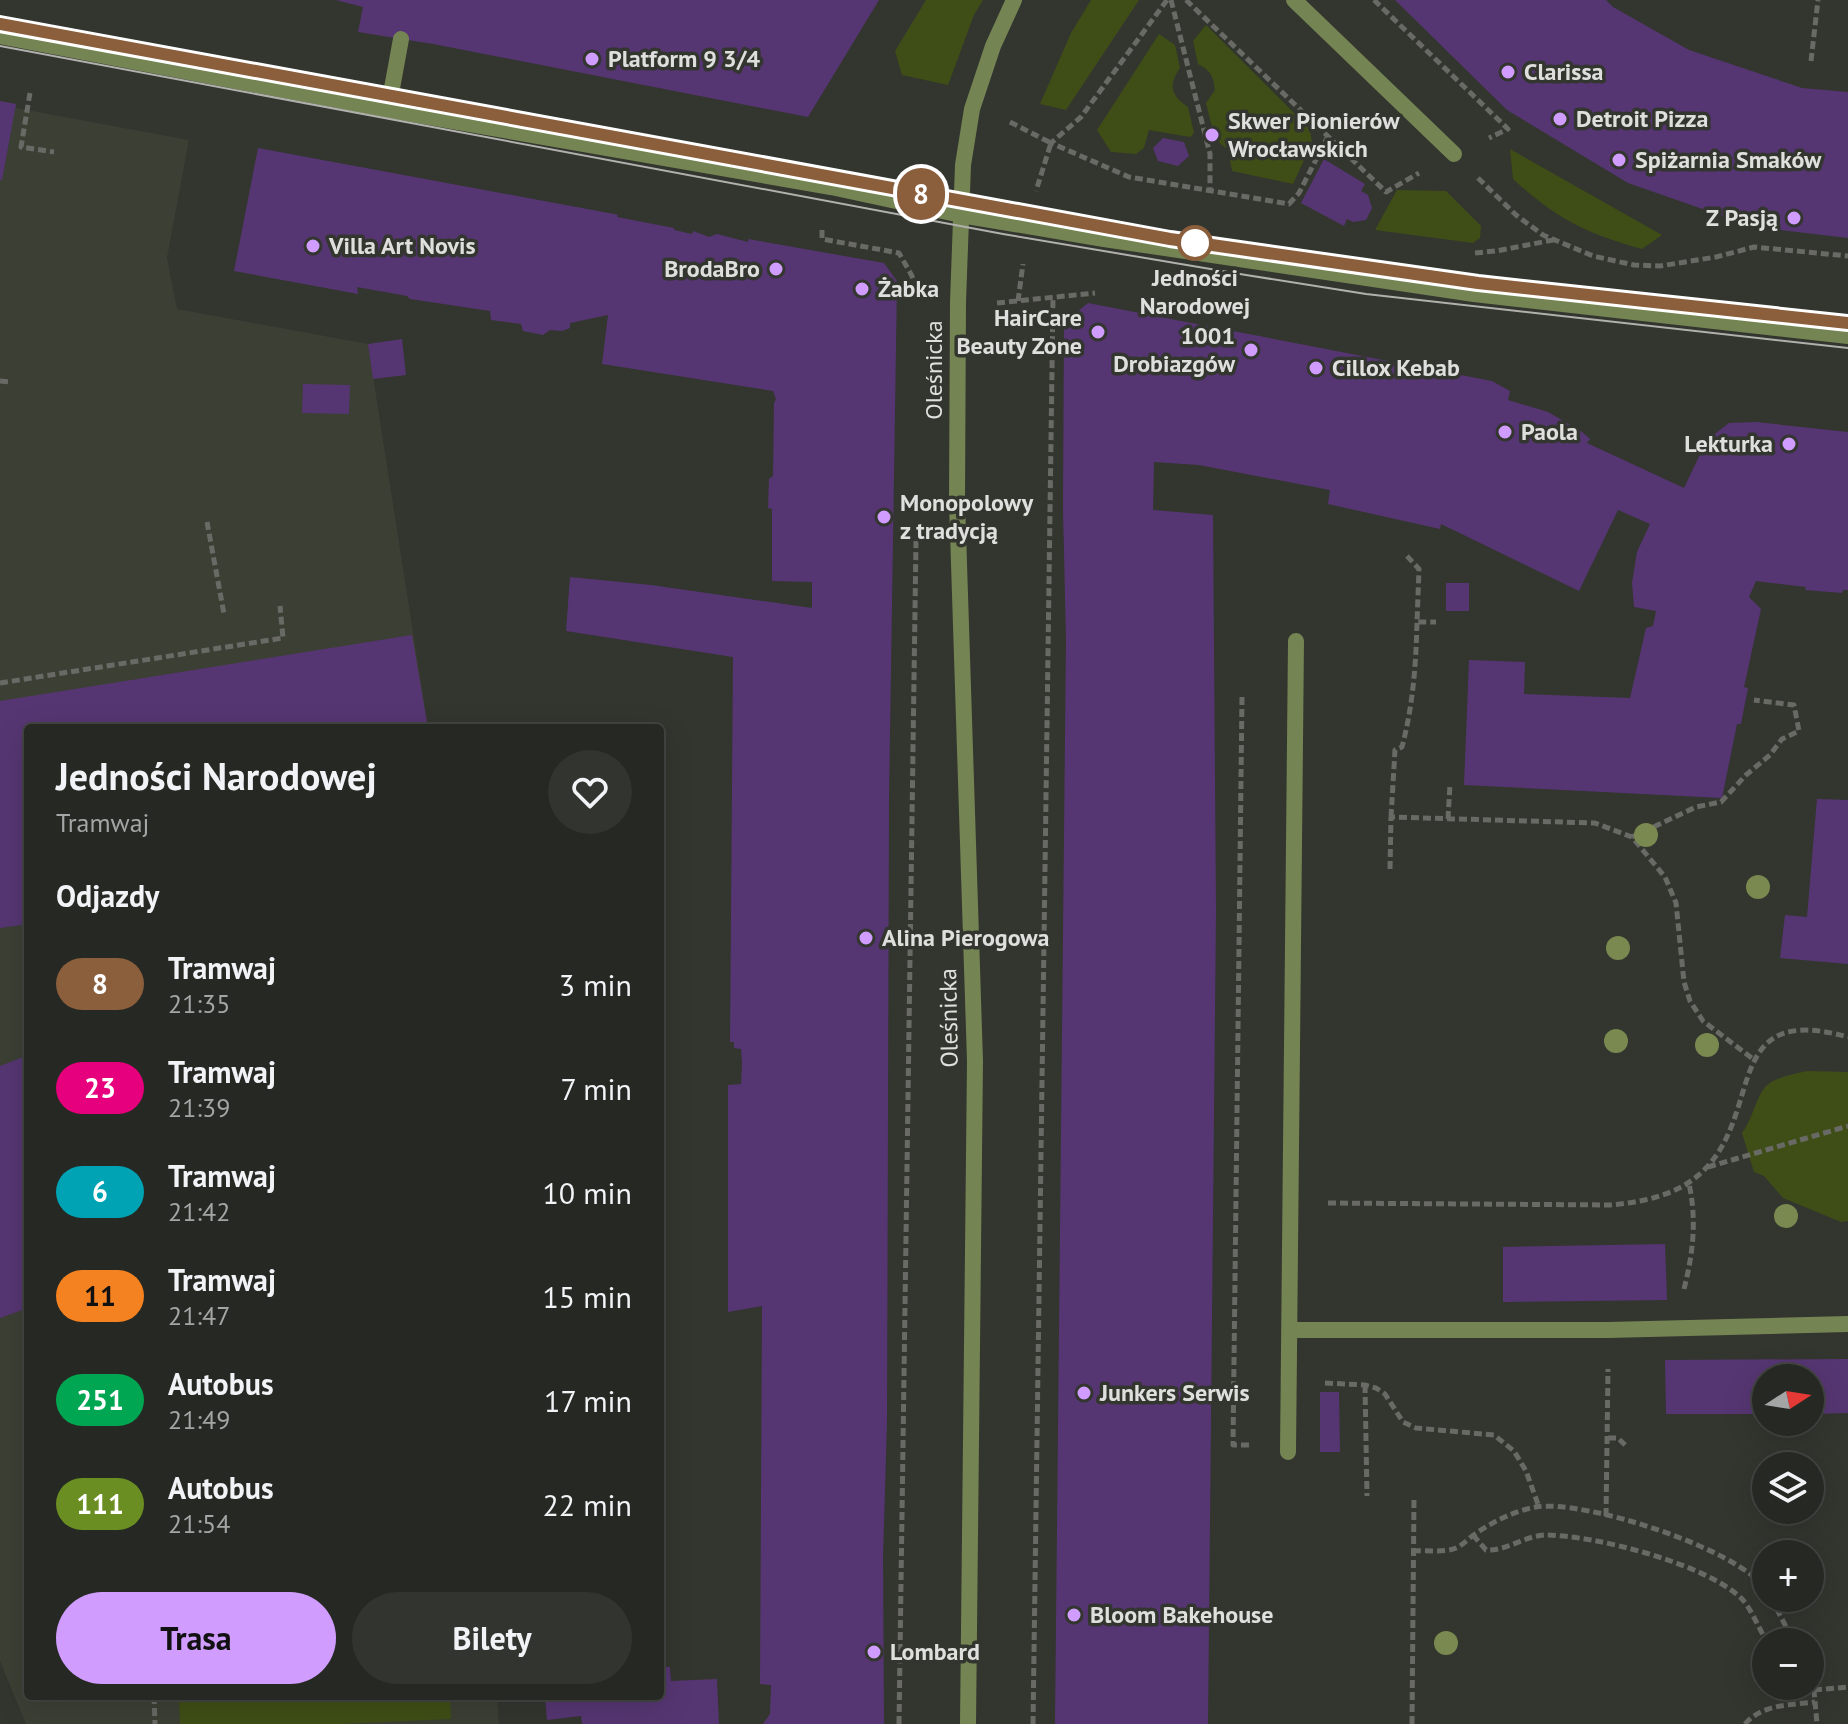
<!DOCTYPE html>
<html lang="pl">
<head>
<meta charset="utf-8">
<style>
  body { margin:0; font-family:"PT Sans",sans-serif; background:#323430; color:#f1f3f6; height:100vh; display:flex; flex-direction:column; font-size:30px; white-space:nowrap }
  * { box-sizing:border-box; margin:0 }
  p { font-size:26px; color:#a4a6a6 }
  .icon { flex:none; width:44px; height:44px; fill:none; stroke:currentColor; stroke-width:2; stroke-linecap:round; stroke-linejoin:round }
  .map { position:relative; flex:1; overflow:hidden }
  .panel { position:absolute; left:24px; top:724px; width:640px; height:976px; display:flex; flex-direction:column; background:#262823; border-radius:8px; box-shadow:0 8px 32px #0002,0 0 0 2px #424441 }
  .panel>* { flex:none }
  .badge { padding:0 16px; border-radius:26px; font-size:28px; line-height:52px }
  .needle { width:52px; rotate:78deg }
  .buttons { position:absolute; left:1752px; top:1364px; display:grid; gap:16px }
  .buttons a { display:grid; place-items:center; width:72px; height:72px; border-radius:50%; background:#262823; box-shadow:0 8px 32px #0002,0 0 0 2px #424441; font-size:40px }
  .map>.badge { position:absolute; translate:-50% -50%; box-shadow:0 0 0 4px #fff }
  h2 { padding:0 32px; font-size:30px; line-height:72px }
  .round { display:grid; place-items:center; flex:none; width:84px; height:84px; border-radius:42px; background:#323430 }
  .head { display:flex; align-items:center; justify-content:space-between; height:136px; padding:0 32px }
  h1 { font-size:38px; font-weight:600; line-height:60px }
  .cta { display:flex; gap:16px; margin-top:auto; padding:16px 32px }
  .cta a { flex:1; height:92px; border-radius:48px; background:#d09dff; color:#111; font-size:32px; font-weight:600; line-height:92px; text-align:center }
  .cta a+a { background:#323430; color:#f1f3f6 }
  ul { padding:0; list-style:none }
  li { display:flex; align-items:center; gap:24px; height:104px; padding:0 32px }
  li div { flex:1 }
  li b { display:block; font-size:30px }
  li em { font-style:normal }
  li .badge { min-width:88px; font-weight:700; text-align:center }
  .map>svg:first-child { display:block }
</style>
</head>
<body>
<div class="map">
<svg width="1848" height="1724" viewBox="0 0 1848 1724">
  <rect width="100%" height="100%" fill="#33352f"/>
  <!-- built -->
  <path fill="#3c3f34" d="M 0,101 L 16,104 L 16,108 L 189,140 L 167,258 L 177,309 L 368,344 L 428,728 L 28,728 L 28,1696 L 497,1696 L 499,1724 L 26,1724 L 0,1661 Z"/>
  <!-- green -->
  <path fill="#3f4e16" d="M 926,0 L 983,0 L 974,15 L 948,85 L 902,75 L 895,51 Z
    M 1091,0 L 1139,0 L 1066,110 L 1040,104 L 1071,33 Z
    M 1206,25 L 1310,129 L 1312,143 L 1293,184 L 1232,171 L 1228,150 L 1215,139 L 1206,103 L 1215,90 C 1213,76 1211,71 1198,64 L 1193,41 Z
    M 1159,34 L 1175,45 L 1180,68 C 1168,85 1171,96 1188,107 L 1194,133 L 1190,137 L 1149,130 L 1144,148 L 1136,154 L 1111,152 L 1097,130 Z
    M 1510,149 L 1662,235 L 1642,249 C 1585,233 1557,219 1513,179 Z
    M 1397,190 L 1446,191 L 1481,226 L 1480,238 L 1473,243 L 1375,230 Z
    M 1807,1071 L 1848,1072 L 1848,1221 L 1841,1222 L 1783,1198 L 1764,1176 L 1754,1172 L 1742,1133 C 1752,1120 1756,1098 1765,1087 C 1775,1077 1794,1074 1807,1071 Z
    M 179,1696 L 450,1696 L 451,1719 L 339,1724 L 180,1724 Z"/>
  <!-- building -->
  <path fill="#563672" d="M 336,0 L 879,0 L 808,117 L 433,44 L 358,32 L 363,7 Z
    M 1395,0 L 1606,0 L 1613,7 L 1689,50 L 1802,88 L 1848,92 L 1848,238 L 1754,227 L 1628,183 L 1507,110 Z
    M 0,101 L 16,104 L 2,180 L 0,180 Z
    M 1163,138 L 1184,142 L 1189,156 L 1178,166 L 1158,161 L 1153,148 Z
    M 258,148 L 614,214 L 618,215 L 617,217 L 674,228 L 674,230 L 692,234 L 693,231 L 709,237 L 717,234 L 748,242 L 748,239 L 884,263 L 897,281 L 889,798 L 887,1421 L 883,1557 L 884,1724 L 763,1724 L 770,1714 L 771,1685 L 760,1684 L 762,1306 L 728,1312 L 728,1085 L 741,1084 L 742,1064 L 741,1049 L 734,1048 L 734,1042 L 730,1042 L 733,657 L 566,631 L 570,577 L 651,585 L 812,608 L 812,582 L 772,581 L 772,509 L 768,508 L 769,479 L 773,476 L 774,403 L 776,399 L 773,391 L 602,364 L 608,315 L 570,323 L 570,328 L 562,331 L 550,330 L 543,335 L 523,331 L 521,324 L 491,320 L 490,311 L 410,299 L 407,296 L 357,287 L 358,294 L 234,271 Z
    M 1324,159 L 1365,184 L 1361,191 L 1368,195 L 1372,208 L 1366,220 L 1353,222 L 1347,219 L 1344,226 L 1301,203 Z
    M 1088,303 L 1492,381 L 1510,391 L 1508,400 L 1548,412 L 1581,431 L 1590,439 L 1587,443 L 1684,488 L 1707,440 L 1729,423 L 1756,422 L 1848,432 L 1848,590 L 1843,590 L 1842,593 L 1805,590 L 1806,587 L 1756,581 L 1749,597 L 1761,609 L 1744,687 L 1748,688 L 1741,724 L 1737,724 L 1722,798 L 1464,785 L 1469,660 L 1525,662 L 1524,694 L 1630,698 L 1646,628 L 1653,626 L 1656,611 L 1634,607 L 1632,583 L 1637,552 L 1650,524 L 1618,510 L 1579,591 L 1441,524 L 1440,529 L 1328,504 L 1330,490 L 1199,465 L 1154,462 L 1153,510 L 1213,515 L 1216,911 L 1208,1724 L 1055,1724 L 1066,639 L 1063,509 L 1064,323 Z
    M 402,339 L 406,375 L 373,379 L 368,344 Z
    M 303,384 L 350,385 L 349,414 L 302,413 Z
    M 1446,583 L 1469,583 L 1469,611 L 1446,611 Z
    M 412,635 L 428,728 L 28,728 L 28,924 L 0,928 L 0,701 Z
    M 1817,799 L 1848,800 L 1848,964 L 1780,958 L 1785,915 L 1807,917 Z
    M 28,1055 L 28,1308 L 0,1318 L 0,1066 Z
    M 1665,1244 L 1667,1300 L 1503,1302 L 1503,1247 Z
    M 1848,1359 L 1848,1413 L 1810,1414 L 1810,1378 L 1766,1378 L 1766,1414 L 1666,1414 L 1665,1360 Z
    M 1320,1392 L 1339,1392 L 1340,1452 L 1320,1452 Z
    M 660,1667 L 670,1667 L 671,1681 L 717,1679 L 719,1724 L 582,1724 L 581,1716 L 547,1720 L 545,1696 L 660,1696 Z"/>
  <g fill="none" stroke-linecap="round" stroke-linejoin="round">
    <!-- path -->
    <path stroke="#696a65" stroke-width="5" stroke-dasharray="8 4" stroke-linecap="butt" d="M 1167,0 L 1081,117 L 1051,143 L 1129,177 L 1289,204 L 1299,193 L 1327,138
      M 1171,0 L 1210,154 L 1210,190
      M 1186,0 L 1386,192 L 1419,173
      M 1374,0 L 1508,129 L 1489,138
      M 1811,61 L 1818,0
      M 30,93 L 21,147 L 54,152
      M 1010,122 L 1051,143 L 1036,191
      M 1478,178 L 1516,215 L 1543,235 L 1593,256 L 1634,265 L 1660,266 L 1716,257 L 1754,247 L 1848,256
      M 822,230 L 822,239 L 899,253 L 912,276 L 917,294
      M 1475,253 L 1496,251 L 1553,240
      M 1018,301 L 1023,264
      M 997,303 L 1095,293
      M 0,381 L 12,382
      M 207,522 L 224,614
      M 1407,556 L 1419,569 L 1417,622 L 1436,622
      M 0,683 L 283,638 L 280,606
      M 1242,697 L 1233,1445 L 1250,1445
      M 1391,817 L 1395,750 L 1402,747 C 1413,705 1416,665 1417,622
      M 1448,819 L 1450,784
      M 1632,837 L 1696,807 L 1721,802 L 1746,775 L 1770,755 L 1782,739 L 1799,731 L 1794,705 L 1754,700
      M 1390,869 L 1391,817 L 1595,823 L 1632,837 L 1665,877 L 1676,903 L 1684,982 L 1690,1001 L 1703,1021 L 1753,1059
      M 1708,1167 L 1848,1126
      M 1328,1203 L 1610,1205 C 1644,1202 1680,1195 1705,1169 C 1764,1109 1722,1002 1848,1037
      M 1684,1289 C 1693,1254 1697,1220 1689,1184
      M 1325,1383 L 1365,1385 L 1376,1388 L 1385,1394 L 1403,1422 L 1416,1428 L 1494,1435 L 1514,1451 L 1526,1471 L 1539,1507
      M 1365,1385 L 1367,1496
      M 1608,1438 L 1618,1438 L 1627,1447
      M 1606,1516 L 1608,1369
      M 1473,1535 L 1486,1550 C 1507,1551 1524,1536 1545,1535 C 1594,1535 1707,1564 1742,1599 C 1752,1610 1759,1629 1767,1642 L 1780,1642 L 1791,1636
      M 1413,1551 C 1425,1550 1445,1553 1456,1548 C 1463,1545 1469,1538 1475,1534 C 1494,1521 1514,1511 1536,1507 C 1583,1499 1740,1549 1766,1590
      M 1771,1598 L 1794,1642
      M 1810,1678 L 1814,1690 L 1817,1724
      M 1814,1690 L 1848,1687
      M 154,1696 L 155,1724
      M 899,1724 L 916,541
      M 1033,1724 L 1053,298
      M 1412,1724 L 1414,1497
      M 1745,1724 C 1762,1704 1791,1705 1815,1702"/>
    <!-- service -->
    <path stroke="#758453" stroke-width="16" d="M 1294,0 L 1454,154
      M 388,110 L 401,39
      M 1289,1330 L 1608,1330 L 1848,1324
      M 1288,1452 L 1296,641"/>
    <!-- minor -->
    <path stroke="#758453" stroke-width="16" d="M 968,1724 L 975,1061 L 957,501 L 958,302 L 963,165 L 972,109 L 993,46 L 1014,0"/>
    <!-- tertiary -->
    <path stroke="#758453" stroke-width="16" d="M 0,36 L 388,110 L 831,187 L 961,215 L 1104,239 L 1474,294 L 1848,336"/>
    <!-- tram -->
    <path stroke="#b0b1ad" stroke-width="2" d="M 0,24 L 1170,239 L 1478,283 L 1848,323
      M 0,46 L 1003,234 L 1246,275 L 1366,294 L 1848,348"/>
  </g>
  <!-- trees -->
  <g fill="#79894f">
    <circle cx="1646" cy="835" r="12"/>
    <circle cx="1758" cy="887" r="12"/>
    <circle cx="1618" cy="948" r="12"/>
    <circle cx="1616" cy="1041" r="12"/>
    <circle cx="1707" cy="1045" r="12"/>
    <circle cx="1786" cy="1216" r="12"/>
    <circle cx="1446" cy="1643" r="12"/>
  </g>
  <g fill="none" stroke-linecap="round" stroke-linejoin="round">
    <defs>
      <path id="line" d="M 0,24 L 1170,239 L 1478,283 L 1848,323"/>
    </defs>
    <!-- line casing -->
    <use href="#line" stroke="#fff" stroke-width="18"/>
    <!-- line -->
    <use href="#line" stroke="#8b5e3c" stroke-width="12"/>
  </g>
  <!-- markers -->
  <g fill="#d09dff" stroke="#33352f" stroke-width="3">
    <circle cx="592" cy="59" r="8"/>
    <circle cx="1508" cy="72" r="8"/>
    <circle cx="1560" cy="119" r="8"/>
    <circle cx="1212" cy="135" r="8"/>
    <circle cx="1619" cy="160" r="8"/>
    <circle cx="1794" cy="218" r="8"/>
    <circle cx="313" cy="246" r="8"/>
    <circle cx="776" cy="269" r="8"/>
    <circle cx="862" cy="289" r="8"/>
    <circle cx="1098" cy="332" r="8"/>
    <circle cx="1251" cy="350" r="8"/>
    <circle cx="1316" cy="368" r="8"/>
    <circle cx="1505" cy="432" r="8"/>
    <circle cx="1789" cy="444" r="8"/>
    <circle cx="884" cy="517" r="8"/>
    <circle cx="866" cy="938" r="8"/>
    <circle cx="1084" cy="1393" r="8"/>
    <circle cx="1074" cy="1615" r="8"/>
    <circle cx="874" cy="1652" r="8"/>
  </g>
  <circle fill="#fff" stroke="#8b5e3c" stroke-width="4" cx="1195" cy="243" r="16"/>
  <g text-anchor="middle" stroke-width="7" stroke-linejoin="round" paint-order="stroke">
    <!-- poi labels -->
    <g font-size="24" font-weight="bold" fill="#dfe0dd" stroke="#33352f" text-anchor="start">
      <text x="608" y="67">Platform 9 3/4</text>
      <text x="1524" y="80">Clarissa</text>
      <text x="1576" y="127">Detroit Pizza</text>
      <text x="1228" y="129">Skwer Pionierów<tspan x="1228" dy="28">Wrocławskich</tspan></text>
      <text x="1635" y="168">Spiżarnia Smaków</text>
      <text x="1778" y="226" text-anchor="end">Z Pasją</text>
      <text x="329" y="254">Villa Art Novis</text>
      <text x="760" y="277" text-anchor="end">BrodaBro</text>
      <text x="878" y="297">Żabka</text>
      <text x="1082" y="326" text-anchor="end">HairCare<tspan x="1082" dy="28">Beauty Zone</tspan></text>
      <text x="1235" y="344" text-anchor="end">1001<tspan x="1235" dy="28">Drobiazgów</tspan></text>
      <text x="1332" y="376">Cillox Kebab</text>
      <text x="1521" y="440">Paola</text>
      <text x="1773" y="452" text-anchor="end">Lekturka</text>
      <text x="900" y="511">Monopolowy<tspan x="900" dy="28">z tradycją</tspan></text>
      <text x="882" y="946">Alina Pierogowa</text>
      <text x="1100" y="1401">Junkers Serwis</text>
      <text x="1090" y="1623">Bloom Bakehouse</text>
      <text x="890" y="1660">Lombard</text>
    </g>
    <!-- stop labels -->
    <g font-size="24" font-weight="bold" fill="#dfe0dd" stroke="#33352f">
      <text x="1195" y="286">Jedności<tspan x="1195" dy="28">Narodowej</tspan></text>
    </g>
    <!-- street labels -->
    <g font-size="24" fill="#dfe0dd" stroke="#33352f">
      <text transform="translate(934 370) rotate(-90)" y="8">Oleśnicka</text>
      <text transform="translate(949 1018) rotate(-91)" y="8">Oleśnicka</text>
    </g>
  </g>
</svg>
<div class="buttons">
<a><svg class="needle" viewBox="-14 -14 28 28"><path d="M0-13l5 13h-10z" fill="#e53935"/><path d="M0 13l5-13h-10z" fill="#a4a6a6"/></svg></a>
<a><svg class="icon" aria-label="layers" viewBox="0 0 24 24"><path d="M12 4l9 5-9 5-9-5zM3 14l9 5 9-5"/></svg></a>
<a>+</a>
<a>−</a>
</div>
<b class="badge" style="left:921px;top:194px;background:#8b5e3c;color:#fff">8</b>
<section class="panel">
<div class="head"><div><h1>Jedności Narodowej</h1><p>Tramwaj</p></div><a class="round"><svg class="icon" aria-label="heart" viewBox="0 0 24 24"><path d="M12 20l-8-8c-3-5 5-10 8-4 3-6 11-1 8 4z"/></svg></a></div>
<h2>Odjazdy</h2>
<ul>
<li><span class="badge" style="background:#8b5e3c;color:#fff">8</span><div><b>Tramwaj</b><p>21:35</p></div><em>3 min</em></li>
<li><span class="badge" style="background:#e6007e;color:#fff">23</span><div><b>Tramwaj</b><p>21:39</p></div><em>7 min</em></li>
<li><span class="badge" style="background:#00a3b4;color:#fff">6</span><div><b>Tramwaj</b><p>21:42</p></div><em>10 min</em></li>
<li><span class="badge" style="background:#f58220;color:#111">11</span><div><b>Tramwaj</b><p>21:47</p></div><em>15 min</em></li>
<li><span class="badge" style="background:#00a651;color:#fff">251</span><div><b>Autobus</b><p>21:49</p></div><em>17 min</em></li>
<li><span class="badge" style="background:#6b8e23;color:#fff">111</span><div><b>Autobus</b><p>21:54</p></div><em>22 min</em></li>
</ul>
<div class="cta"><a>Trasa</a><a>Bilety</a></div>
</section>
</div>
</body>
</html>
